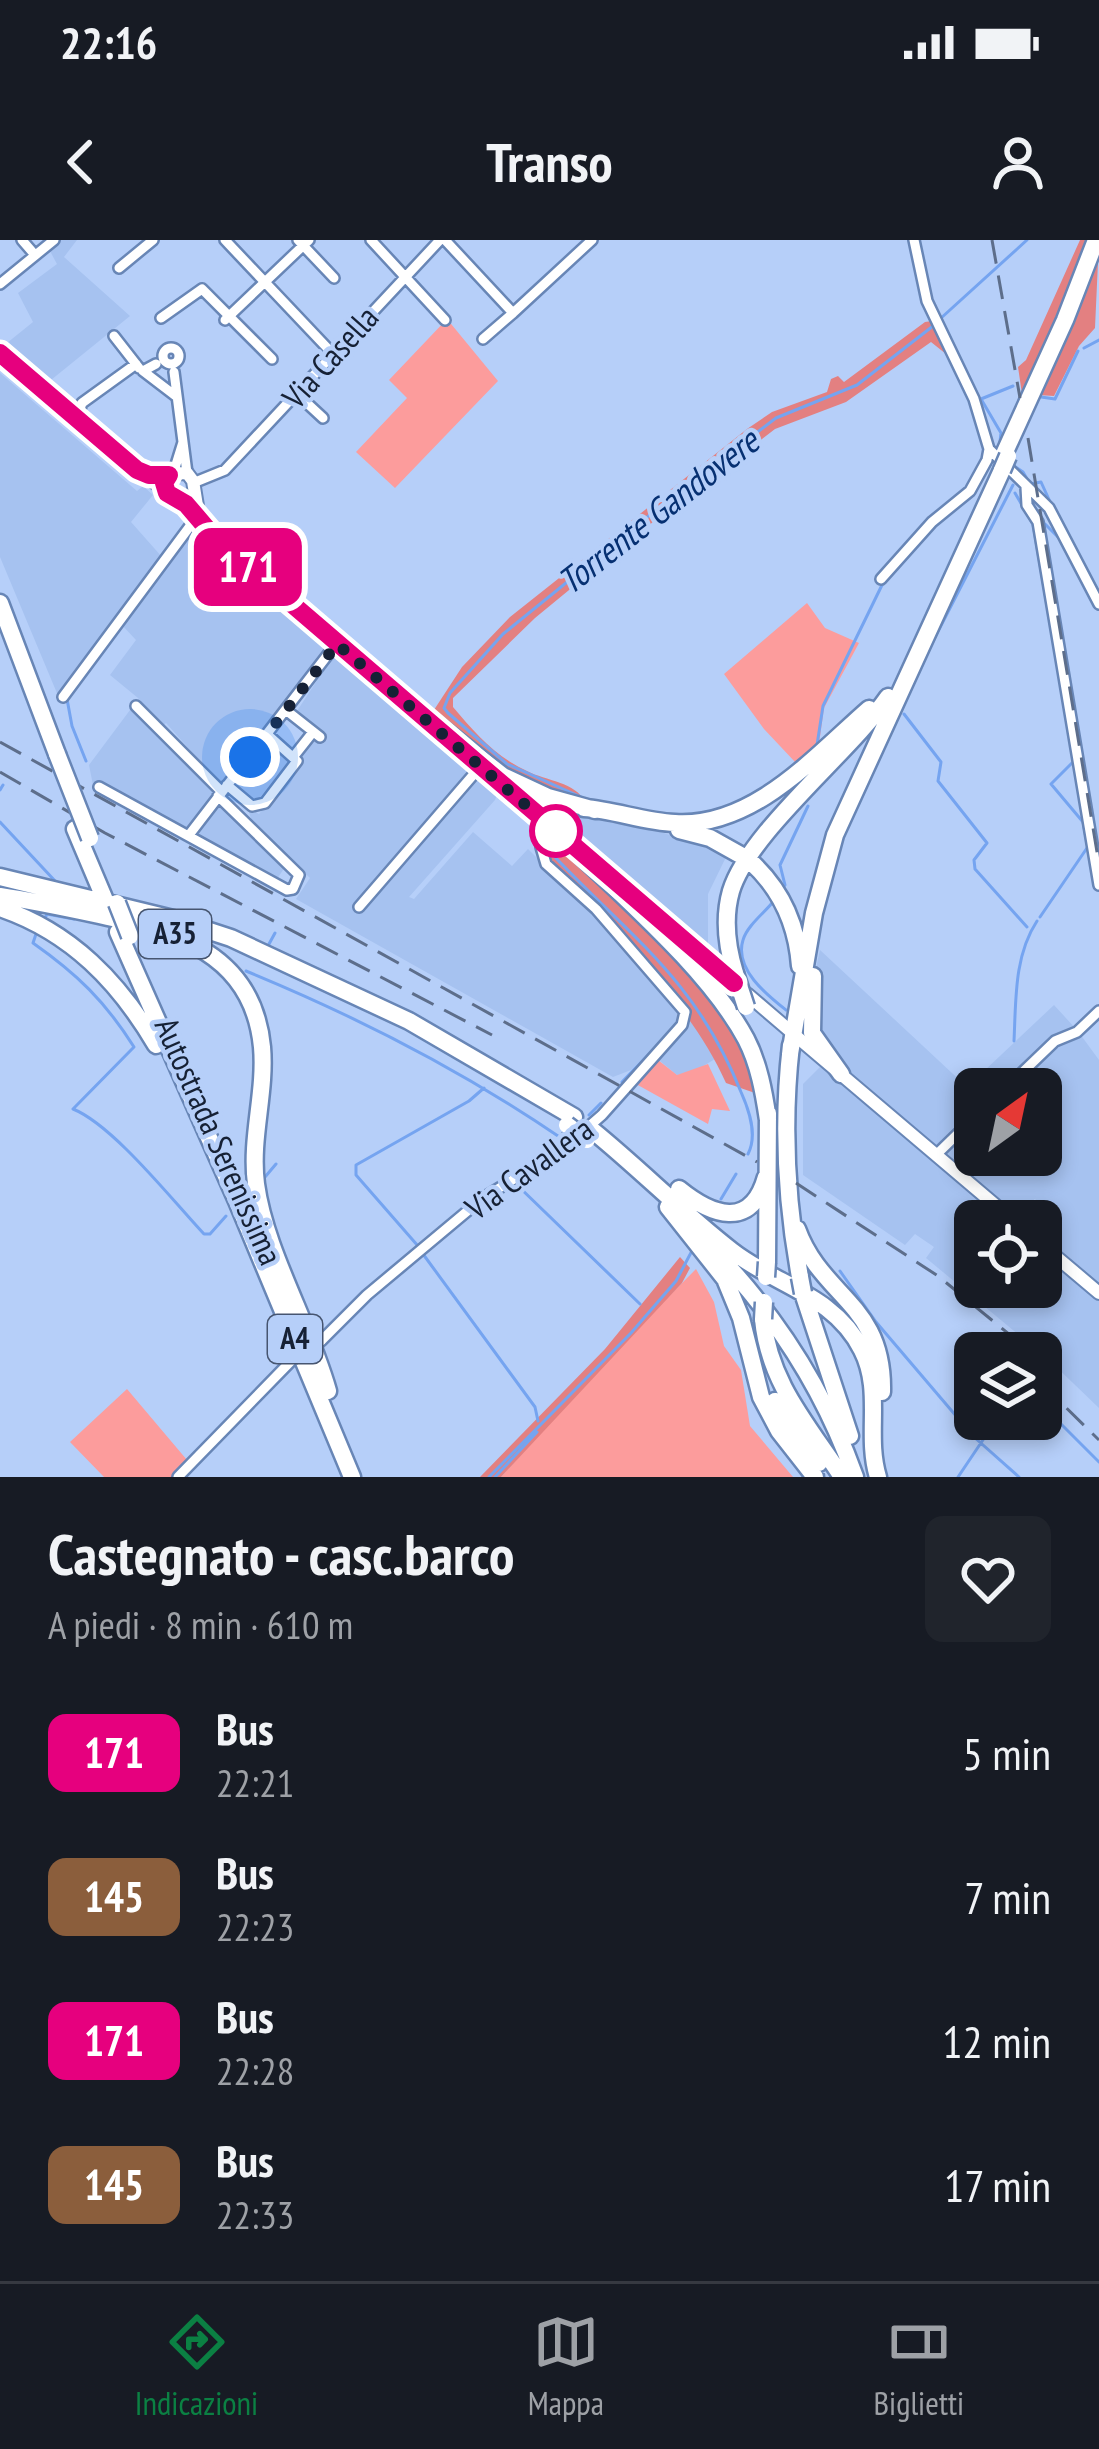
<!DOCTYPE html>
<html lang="it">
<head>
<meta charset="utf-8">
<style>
  body { margin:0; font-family:"PT Sans Narrow",sans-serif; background:#20242c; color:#f1f3f6; height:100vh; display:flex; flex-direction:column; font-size:45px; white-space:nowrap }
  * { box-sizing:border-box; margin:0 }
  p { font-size:39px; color:#9ea1a6 }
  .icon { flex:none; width:66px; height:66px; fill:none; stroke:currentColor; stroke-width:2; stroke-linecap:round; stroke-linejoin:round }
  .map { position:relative; height:1237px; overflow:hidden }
  .side { display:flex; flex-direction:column; background:#171b24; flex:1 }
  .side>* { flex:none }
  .badge { padding:0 24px; border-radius:18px; font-size:42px; line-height:78px }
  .needle { width:78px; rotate:33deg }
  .fabs { position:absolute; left:954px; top:828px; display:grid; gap:24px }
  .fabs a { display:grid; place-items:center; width:108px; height:108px; border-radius:18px; background:#171b24; box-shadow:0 6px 18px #0003; font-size:60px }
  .you { position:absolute; width:60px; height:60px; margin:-30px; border:9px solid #fff; border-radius:50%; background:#1a73e8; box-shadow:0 0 0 18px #1a73e833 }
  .map>.badge { position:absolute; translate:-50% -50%; box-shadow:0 0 0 6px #fff }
  .round { display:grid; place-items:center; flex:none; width:126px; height:126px; border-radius:18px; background:#20242c }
  .headline { display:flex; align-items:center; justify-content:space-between; height:204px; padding:0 48px }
  h1 { font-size:57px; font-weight:700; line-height:90px }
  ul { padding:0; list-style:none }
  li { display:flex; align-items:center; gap:36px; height:144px; padding:0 48px }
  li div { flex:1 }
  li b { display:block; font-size:45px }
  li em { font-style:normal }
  li .badge { min-width:132px; font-weight:700; text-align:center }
  .status { display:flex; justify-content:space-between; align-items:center; height:84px; padding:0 60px; background:#171b24; direction:ltr }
  .status svg { height:33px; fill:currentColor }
  header { display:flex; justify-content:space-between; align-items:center; height:156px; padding:0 48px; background:#171b24; font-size:54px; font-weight:700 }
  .menu { display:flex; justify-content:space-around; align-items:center; height:168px; border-top:3px solid #363941; background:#171b24; font-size:33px; color:#9ea1a6 }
  .menu a { display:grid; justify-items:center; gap:6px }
  .menu .current { color:#0b8043 }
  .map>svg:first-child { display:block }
</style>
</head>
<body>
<div class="status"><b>22:16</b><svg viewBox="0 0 49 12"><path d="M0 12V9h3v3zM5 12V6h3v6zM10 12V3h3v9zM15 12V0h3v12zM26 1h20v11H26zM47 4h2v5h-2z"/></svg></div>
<header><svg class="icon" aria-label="back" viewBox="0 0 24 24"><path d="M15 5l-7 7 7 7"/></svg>Transo<svg class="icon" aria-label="person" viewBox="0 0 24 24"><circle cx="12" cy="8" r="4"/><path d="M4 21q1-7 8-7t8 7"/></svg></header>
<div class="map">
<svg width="1099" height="1237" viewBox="0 0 1099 1237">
  <rect width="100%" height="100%" fill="#b6cff9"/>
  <!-- built -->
  <path fill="#a6c2f0" d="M 44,0 L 77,0 L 64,17 L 130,76 L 51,140 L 7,103 L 33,82 L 18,53 L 57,24 Z
    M 0,133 L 137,251 L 143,246 L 153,255 L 131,282 L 162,317 L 59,458 L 0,317 Z
    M 193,286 L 234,323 L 230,333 L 237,339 L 240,336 L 265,358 L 270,353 L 325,401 L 328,409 L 222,546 L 166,483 L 162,487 L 138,458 L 110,435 L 136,400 L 121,384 Z
    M 335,413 L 411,482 L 415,480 L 472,528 L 469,538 L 354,666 L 358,670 L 478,535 L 498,552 L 495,560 L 409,657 L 414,659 L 473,592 L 512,626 L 528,609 L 680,760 L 715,819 L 695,831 L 677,835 L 649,812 L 631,830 L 613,837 L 296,659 L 310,638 L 252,582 L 249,572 L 251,569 L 259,574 L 303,520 L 299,516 L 314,496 L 320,501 L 325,495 L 297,471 Z
    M 133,466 L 215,549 L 189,590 L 93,545 L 89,525 Z
    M 267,501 L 292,518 L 291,526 L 287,525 L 261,556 L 263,561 L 252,562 L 252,557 L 241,548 L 236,549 L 234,543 Z
    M 219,562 L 285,627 L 277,639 L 195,595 Z
    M 577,571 L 641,585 L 727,615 L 708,654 L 708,719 L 562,592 Z
    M 820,710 L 967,847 L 1054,765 L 1076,789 L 1003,849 L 975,849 L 975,876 L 937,912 L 845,833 L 820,797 L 815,732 Z
    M 1080,794 L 1099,820 L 1099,1044 L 1046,1002 L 1061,989 L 1035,959 L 1013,976 L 940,914 L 975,881 L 975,915 L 1041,915 L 1041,849 L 1008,849 L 1055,805 Z
    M 824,823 L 1010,981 L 975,981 L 975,1047 L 1041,1047 L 1041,1015 L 1099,1061 L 1099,1168 L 1048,1119 L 926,1018 L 934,1007 L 915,994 L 905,1005 L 803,935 L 803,844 Z"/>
  <!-- green -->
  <path fill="#fc9c9c" d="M 447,79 L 498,141 L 395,248 L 356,212 L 407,158 L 389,140 Z
    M 807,363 L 825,388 L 859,403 L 824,468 L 819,504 L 796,523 L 764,489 L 724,434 Z
    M 658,820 L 677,835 L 708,824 L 730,871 L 712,869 L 708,884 L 636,844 Z
    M 696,1029 L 714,1062 L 724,1106 L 741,1130 L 750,1186 L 793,1237 L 501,1237 L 603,1123 Z
    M 127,1149 L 187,1220 L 176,1237 L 104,1237 L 70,1202 Z"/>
  <!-- forest -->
  <path fill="#e38081" d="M 1080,0 L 1099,0 L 1095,88 L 1079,106 L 1054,156 L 1022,154 L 1018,127 L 1026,120 Z
    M 939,80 L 951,103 L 946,114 L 931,102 L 846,162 L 775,189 L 636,295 L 535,378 L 453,458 L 453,467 C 475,493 496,517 527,531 C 546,541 576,542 585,562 L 515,538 L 432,473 L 462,427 L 510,377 L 747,189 L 772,172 L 827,152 L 831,139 L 838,136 L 844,142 L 925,82 Z
    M 554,596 C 613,651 720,744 751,817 C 755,827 754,841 755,853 L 726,843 C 688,758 611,692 550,624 L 544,612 Z
    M 680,1017 L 690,1028 L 682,1043 L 501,1237 L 480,1237 L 605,1109 Z"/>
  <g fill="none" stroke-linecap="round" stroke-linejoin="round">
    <!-- stream -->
    <path stroke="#75a4f0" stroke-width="3" d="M 929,75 L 940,99
      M 940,79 L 1027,0
      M 1084,108 L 1099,100
      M 1041,157 L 1055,159 L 1078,111
      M 974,173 L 984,209
      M 999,210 L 1001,193 L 981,159 L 1013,146
      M 1014,226 L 1023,232 L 1030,244 L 1041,242 L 1056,275
      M 1015,253 L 1033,284 L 1058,429
      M 1045,284 L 1060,299
      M 891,322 L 908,302
      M 929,409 L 1013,245
      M 67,459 L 72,486 L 86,521
      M 904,474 L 941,522 L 938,541 L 987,603 L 974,620 L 975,629 L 1027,687
      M 817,505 L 823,466 L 883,343
      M 1074,521 L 1051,544 L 1083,582 L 1087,603
      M 0,550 L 3,545
      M 581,557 L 507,524 L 448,473 L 444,468 L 450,453 L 503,394 L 683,248 L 776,178 L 857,145 L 933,86
      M 0,582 L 56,642
      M 565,593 L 579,571
      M 558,601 L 553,615 C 632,698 696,740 741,852 C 749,870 758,895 748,914
      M 781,651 L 785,645 L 780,625 L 808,566
      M 773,662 C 764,673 747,686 743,700 C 734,729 767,755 786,770
      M 1040,677 L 1087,608
      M 45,678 L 47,674 L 74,679
      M 36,694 L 33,703 C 77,734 105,761 134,807 L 73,869 C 113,885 173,961 204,994 L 210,994 L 226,976
      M 269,704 L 275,693
      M 246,731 C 358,777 460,829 561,898 L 567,896
      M 1014,801 C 1016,760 1014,716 1037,681
      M 622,842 L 673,789
      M 589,875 L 601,863
      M 518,931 L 560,899
      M 265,937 L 276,924
      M 516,944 L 640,1064
      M 721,959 L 736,934
      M 418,1006 L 356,935 L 356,925 L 469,861 L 484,848
      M 423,1014 L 535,1167 L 538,1181
      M 840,1031 L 876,1082 L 974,1197 L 1019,1237
      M 1041,1164 L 1099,1222
      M 489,1237 L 631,1093 L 676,1041 L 694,1007
      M 495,1237 L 537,1192
      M 958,1237 L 997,1179"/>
    <defs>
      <path id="minor" d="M 22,0 L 35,15
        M 225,0 L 332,113
        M 298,0 L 334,38
        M 371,0 L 445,80
        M 445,0 L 513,73 L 592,0
        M 914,0 L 927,61 L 974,159 L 989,209 L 1049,268 L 1099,364
        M 119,28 L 153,0
        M 0,44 L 54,0
        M 161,78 L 202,49 L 272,119
        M 225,80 L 309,0
        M 114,96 L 139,128
        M 483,99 L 513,73
        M163 116a8 8 0 1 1 16 0a8 8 0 1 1-16 0Z
        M 156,124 L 143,131 L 177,157
        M 174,132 L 183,202
        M 296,153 L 323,178
        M 85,186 L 79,172 L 82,163 L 136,124
        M 174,231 L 183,202 L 187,233
        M 193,243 L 225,230 L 440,0
        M 1026,247 L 1027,265 L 1038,282 L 1099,645
        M 881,339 L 932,282 L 970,251 L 987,220 L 989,209
        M 63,457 L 196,278
        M 136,466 L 222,552
        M 287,471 L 320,497
        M 294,516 L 313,492
        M 227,545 L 252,566 L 265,563 L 297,521 L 268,495
        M 99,547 L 287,650 L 293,649 L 299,635 L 218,556
        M 189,595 L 336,404
        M 359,667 L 480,527
        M 1005,849 L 1055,801 L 1077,792 L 1099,771
        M 936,915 L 975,877
        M 321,1101 L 367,1055 L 483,958 L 563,909 L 602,875 L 682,785 L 685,772 L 596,669 L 546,624 L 541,607 L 552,589
        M 178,1237 L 293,1119"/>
      <path id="major" d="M 0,117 L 128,225 L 180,259 L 215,298 L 387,446
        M 149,235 L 187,233 L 193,241 L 198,272
        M 489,534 L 573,607
        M 648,670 L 734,743
        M 747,754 L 789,790
        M 797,797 L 1014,981
        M 1041,1004 L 1099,1053"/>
      <path id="highway" d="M 1004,214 L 1065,80 L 1096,0
        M 0,363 L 57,514
        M 382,442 L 503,536 L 548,557 L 595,570
        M 584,568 C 615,570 644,582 675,583 C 753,588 815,516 869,469
        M 75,589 L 105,660
        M 679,590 L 710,598 L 744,617
        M 569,604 C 625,659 709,730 746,799 C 759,824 764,853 768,880
        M 750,621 C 781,649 797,685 800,726
        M 0,637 L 173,679 L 231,698 L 409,781 L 574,877
        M 0,656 C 33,661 66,668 99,675 C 176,692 253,713 262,807 C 266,853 250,898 256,944 C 265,1011 309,1083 328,1151
        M 0,668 C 71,692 119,742 156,805
        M 118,692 L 237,961 L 352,1237
        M 735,733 C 727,707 723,679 731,651 C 749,592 849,513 888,457
        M 813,736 L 812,793 L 841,834
        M 791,805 C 782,883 786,960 800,1037
        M 790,814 L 814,673 L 835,595 L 1002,230
        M 592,890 C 640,929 684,974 732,1011 C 777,1046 834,1055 862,1110 C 883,1151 865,1195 878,1237
        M 679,949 C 711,975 751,991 766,937
        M 668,967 L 725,1039 L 741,1078 L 761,1157 L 779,1191 L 815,1237
        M 797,989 C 822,1058 884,1063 882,1152
        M 705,1002 C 773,1070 823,1146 855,1237
        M 767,1022 L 768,873
        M 803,1053 L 850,1196
        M 763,1079 C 769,1143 808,1185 842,1237
        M 775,1161 L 819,1223"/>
    </defs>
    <!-- minor casing -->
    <use href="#minor" stroke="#6886b6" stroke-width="14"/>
    <!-- major casing -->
    <use href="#major" stroke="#6886b6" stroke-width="16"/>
    <!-- highway casing -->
    <use href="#highway" stroke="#6886b6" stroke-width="21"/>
    <!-- minor -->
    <use href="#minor" stroke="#fff" stroke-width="9"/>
    <!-- major -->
    <use href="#major" stroke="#fff" stroke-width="12"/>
    <!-- highway -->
    <use href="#highway" stroke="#fff" stroke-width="16"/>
    <!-- rail -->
    <path stroke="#5d6e8b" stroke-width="3" stroke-dasharray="24 12" stroke-linecap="butt" d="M 992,0 L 1020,158
      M 1028,198 L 1099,624
      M 0,502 L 757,922
      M 0,532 L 105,593 L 492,795
      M 796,943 L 938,1036 L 1032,1113
      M 1041,1143 L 1099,1200"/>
    <defs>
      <path id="minor-bridge" d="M 293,1119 L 321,1101"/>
      <path id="highway-bridge" d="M 1002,230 L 1008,216
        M 57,514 L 90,598
        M 117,663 L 130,696
        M 735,733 L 746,767
        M 567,885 L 587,900
        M 766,1037 L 767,1022
        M 800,1037 L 803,1053
        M 763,1079 L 764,1062"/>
    </defs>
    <!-- minor-bridge casing -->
    <use href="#minor-bridge" stroke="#6886b6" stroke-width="14" stroke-linecap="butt"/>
    <!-- highway-bridge casing -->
    <use href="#highway-bridge" stroke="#6886b6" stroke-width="21" stroke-linecap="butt"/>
    <!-- minor-bridge -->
    <use href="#minor-bridge" stroke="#fff" stroke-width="9"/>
    <!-- highway-bridge -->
    <use href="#highway-bridge" stroke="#fff" stroke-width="16"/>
  </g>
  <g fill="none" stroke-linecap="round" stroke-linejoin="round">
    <defs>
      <path id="line" d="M 0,113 L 137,230 L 149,235 L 169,235 L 164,243 L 167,253 L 186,264 L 215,298 L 734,743"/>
    </defs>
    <!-- line casing -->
    <use href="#line" stroke="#fff" stroke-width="27"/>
    <!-- line -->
    <use href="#line" stroke="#e6007e" stroke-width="18"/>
    <!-- walk -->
    <path stroke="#162135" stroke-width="12" stroke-dasharray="0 21.6" d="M 250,517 L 337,404 L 556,591"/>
  </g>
  <!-- markers -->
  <circle fill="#fff" stroke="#e6007e" stroke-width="6" cx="556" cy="591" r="24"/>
  <g text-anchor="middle" stroke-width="9" stroke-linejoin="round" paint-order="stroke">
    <!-- shield labels -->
    <g fill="#b6cff9" stroke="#465570" stroke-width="3">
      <rect x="139" y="670" width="72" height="48" rx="9"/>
      <rect x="268" y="1075" width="54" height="48" rx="9"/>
    </g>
    <g font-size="30" font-weight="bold" fill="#162135">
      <text x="175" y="704">A35</text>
      <text x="295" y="1109">A4</text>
    </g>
    <!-- street labels -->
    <g font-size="33" fill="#162135" stroke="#b6cff9">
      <text transform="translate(330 117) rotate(-48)" y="12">Via Casella</text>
      <text transform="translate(219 901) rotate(66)" y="12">Autostrada Serenissima</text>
      <text transform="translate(529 928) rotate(-36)" y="12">Via Cavallera</text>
    </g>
    <!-- water labels -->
    <g font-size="36" font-style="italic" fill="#063072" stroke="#b6cff9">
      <text transform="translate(658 271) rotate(-38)" y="13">Torrente Gandovere</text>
    </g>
  </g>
</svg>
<div class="fabs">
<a><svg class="needle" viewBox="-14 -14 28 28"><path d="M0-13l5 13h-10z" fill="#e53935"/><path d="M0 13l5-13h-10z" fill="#9ea1a6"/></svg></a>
<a><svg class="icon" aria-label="locate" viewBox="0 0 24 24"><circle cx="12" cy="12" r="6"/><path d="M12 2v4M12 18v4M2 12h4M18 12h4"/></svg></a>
<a><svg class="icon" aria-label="layers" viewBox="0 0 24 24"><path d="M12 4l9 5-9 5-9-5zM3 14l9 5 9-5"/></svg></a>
</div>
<div class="you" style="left:250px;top:517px"></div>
<b class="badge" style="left:248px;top:327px;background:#e6007e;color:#fff">171</b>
</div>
<section class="side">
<div class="headline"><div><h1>Castegnato - casc.barco</h1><p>A piedi · 8 min · 610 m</p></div><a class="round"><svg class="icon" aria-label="heart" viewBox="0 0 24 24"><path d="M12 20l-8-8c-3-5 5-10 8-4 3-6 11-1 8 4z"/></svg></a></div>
<ul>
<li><span class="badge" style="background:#e6007e;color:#fff">171</span><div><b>Bus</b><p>22:21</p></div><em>5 min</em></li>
<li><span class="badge" style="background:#8b5e3c;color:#fff">145</span><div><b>Bus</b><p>22:23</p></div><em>7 min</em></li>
<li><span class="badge" style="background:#e6007e;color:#fff">171</span><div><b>Bus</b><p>22:28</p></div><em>12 min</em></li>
<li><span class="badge" style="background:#8b5e3c;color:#fff">145</span><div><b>Bus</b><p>22:33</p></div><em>17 min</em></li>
</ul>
</section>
<nav class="menu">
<a class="current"><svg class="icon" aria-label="directions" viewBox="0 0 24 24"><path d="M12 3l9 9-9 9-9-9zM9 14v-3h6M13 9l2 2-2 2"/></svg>Indicazioni</a>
<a><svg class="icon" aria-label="map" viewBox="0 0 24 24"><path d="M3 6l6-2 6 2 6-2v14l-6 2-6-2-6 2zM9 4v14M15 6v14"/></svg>Mappa</a>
<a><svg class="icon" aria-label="tickets" viewBox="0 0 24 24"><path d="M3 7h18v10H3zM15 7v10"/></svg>Biglietti</a>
</nav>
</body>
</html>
